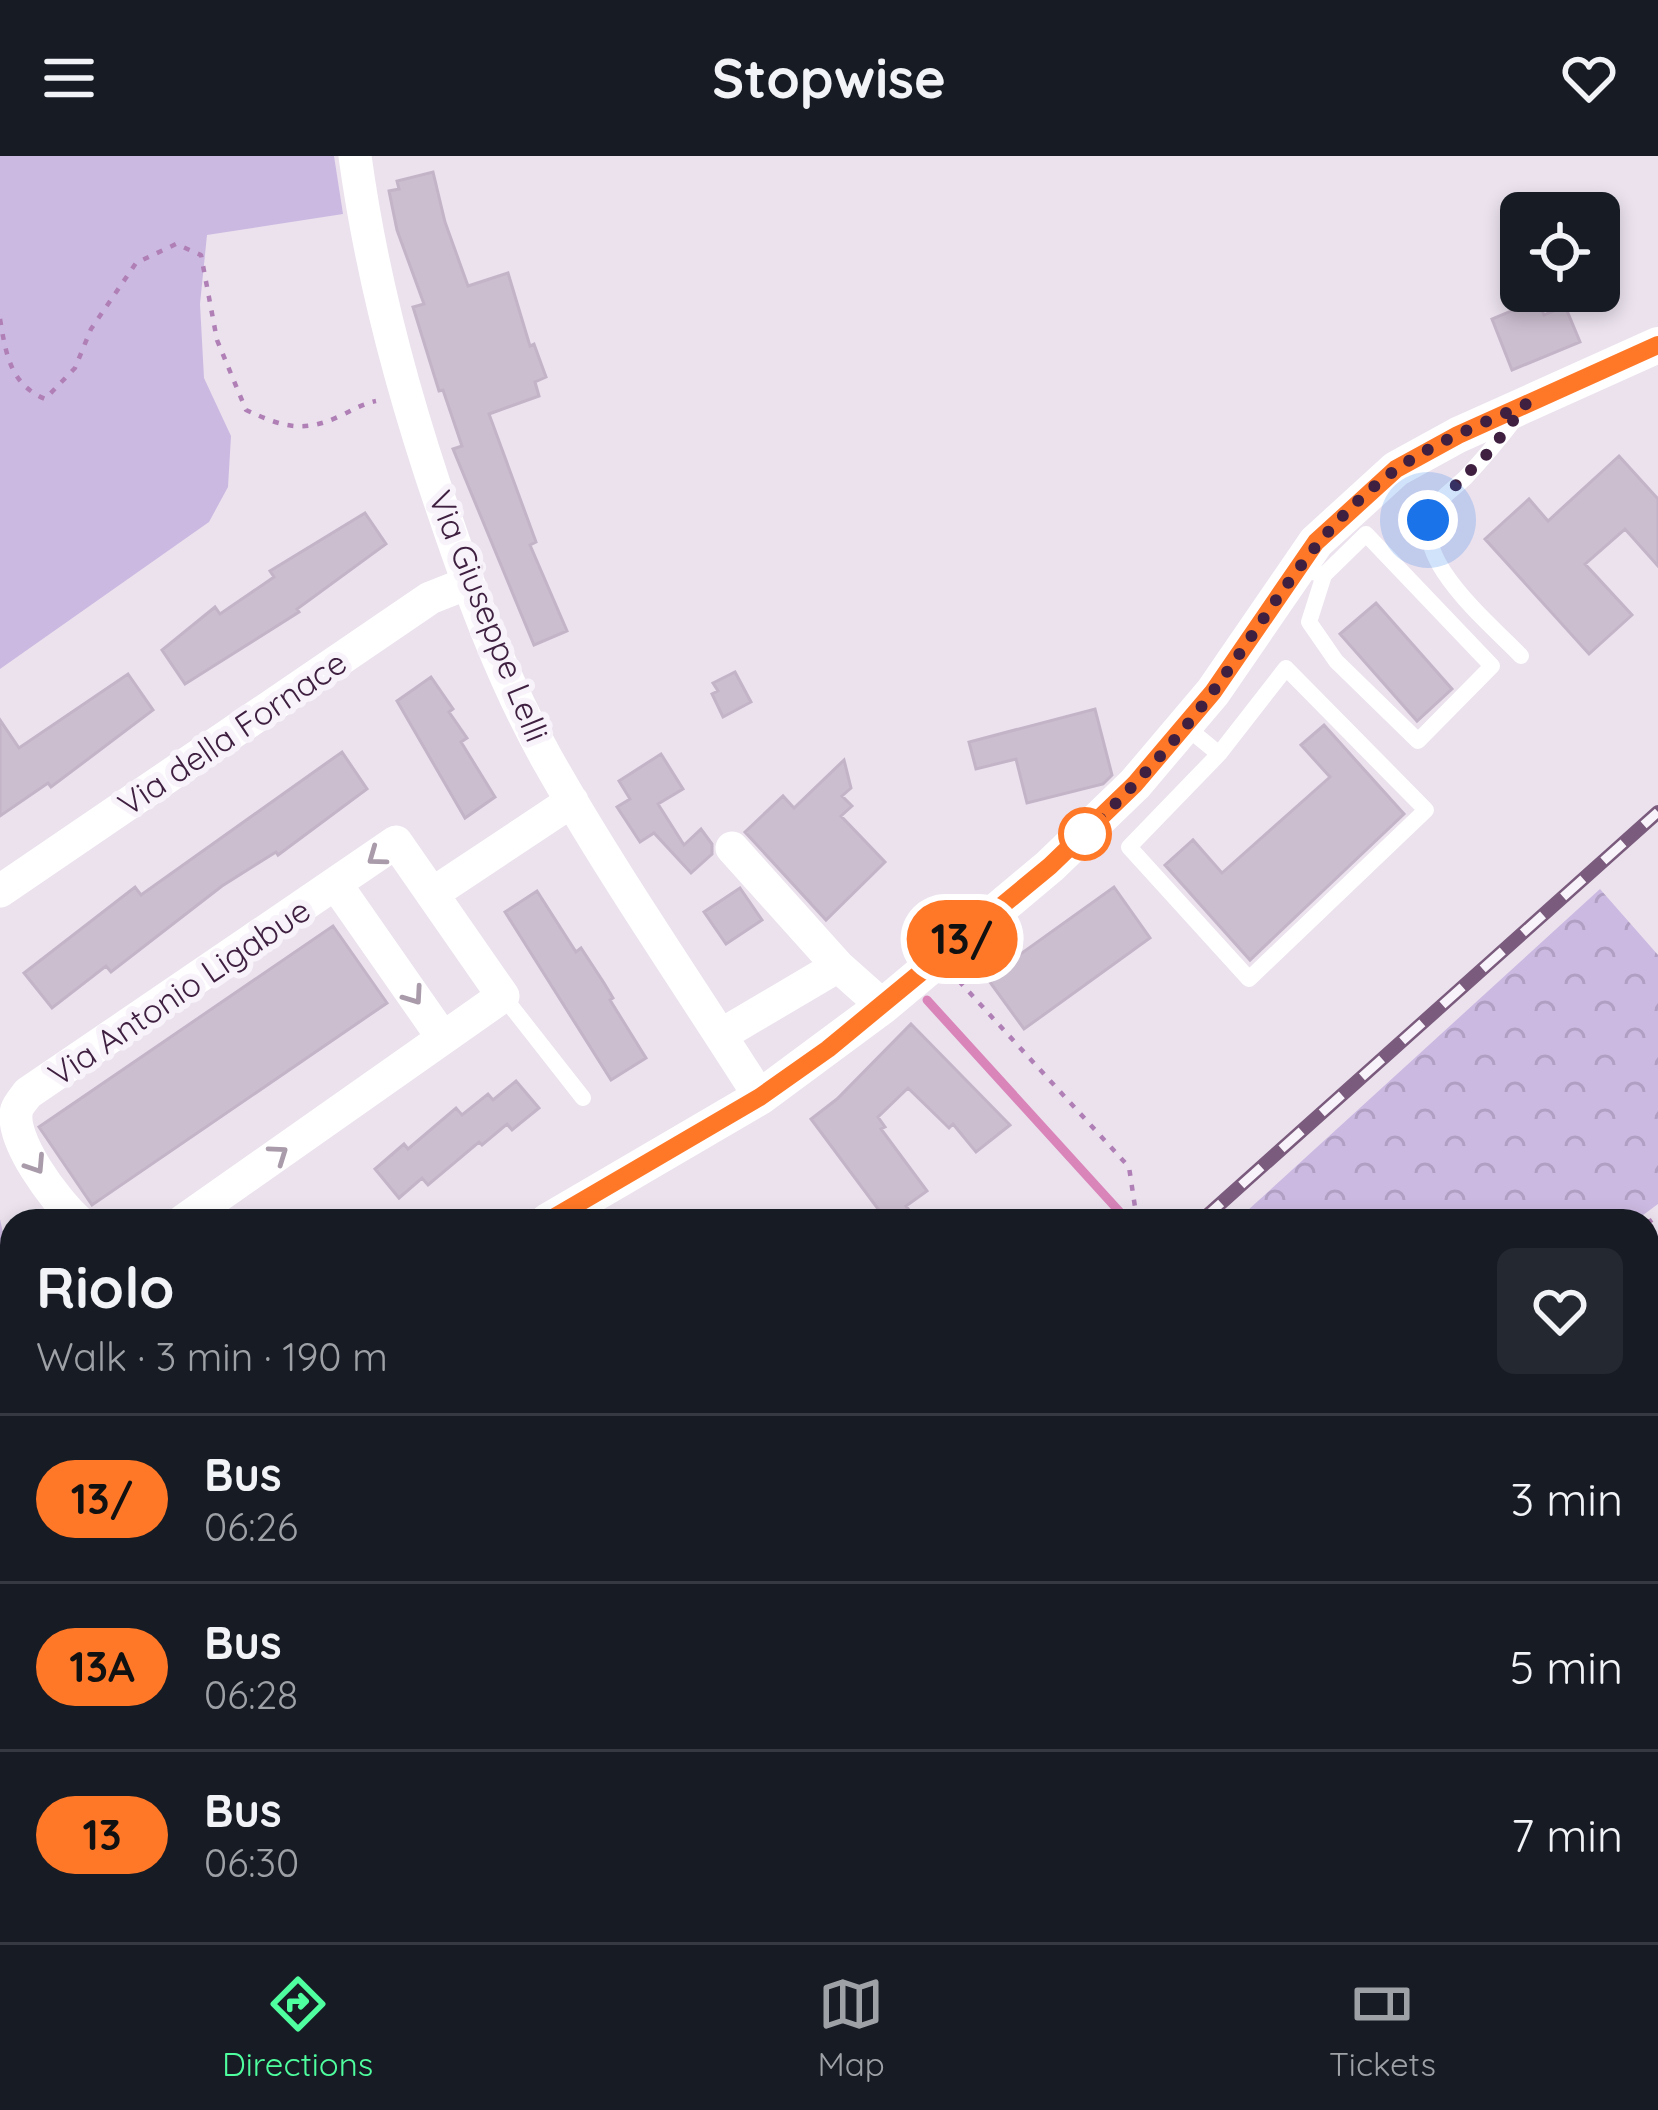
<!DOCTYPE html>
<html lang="en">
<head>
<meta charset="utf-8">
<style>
  body { margin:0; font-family:Quicksand,sans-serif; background:#242831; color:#f1f3f6; height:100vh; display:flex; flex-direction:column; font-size:45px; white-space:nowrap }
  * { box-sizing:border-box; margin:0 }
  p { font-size:39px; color:#9ea1a6 }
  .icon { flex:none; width:66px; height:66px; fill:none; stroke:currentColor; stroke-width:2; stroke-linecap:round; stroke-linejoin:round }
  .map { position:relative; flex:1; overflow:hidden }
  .sheet { position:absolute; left:0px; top:1053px; width:1659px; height:735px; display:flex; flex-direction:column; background:#171b24; border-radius:36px 36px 0 0; box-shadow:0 6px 18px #0003 }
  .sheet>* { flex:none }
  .badge { padding:0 24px; border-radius:39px; font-size:42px; line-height:78px }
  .buttons { position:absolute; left:1500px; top:36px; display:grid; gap:24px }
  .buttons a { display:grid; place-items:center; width:120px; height:120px; border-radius:18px; background:#171b24; box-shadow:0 6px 18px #0003; font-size:60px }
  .you { position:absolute; width:60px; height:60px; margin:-30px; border:9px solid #fff; border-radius:50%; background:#1a73e8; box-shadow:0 0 0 18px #1a73e833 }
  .map>.badge { position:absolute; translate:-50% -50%; box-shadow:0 0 0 6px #fff }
  .round { display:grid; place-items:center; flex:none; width:126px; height:126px; border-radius:18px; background:#242831 }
  .overview { display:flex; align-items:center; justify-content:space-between; height:204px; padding:0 36px }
  h1 { font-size:57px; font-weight:700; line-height:90px }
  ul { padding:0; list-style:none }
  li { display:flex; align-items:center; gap:36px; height:168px; padding:0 36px; border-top:3px solid #363941 }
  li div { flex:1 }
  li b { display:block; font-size:45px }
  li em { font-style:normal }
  li .badge { min-width:132px; font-weight:700; text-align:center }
  header { display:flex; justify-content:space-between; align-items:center; height:156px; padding:0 36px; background:#171b24; font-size:54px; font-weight:700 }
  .dock { display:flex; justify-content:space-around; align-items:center; height:168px; border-top:3px solid #363941; background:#171b24; font-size:33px; color:#9ea1a6 }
  .dock a { display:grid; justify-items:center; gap:6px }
  .dock .current { color:#4fff9f }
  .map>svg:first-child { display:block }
</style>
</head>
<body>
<header><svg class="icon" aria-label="menu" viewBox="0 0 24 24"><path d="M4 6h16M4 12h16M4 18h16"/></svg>Stopwise<svg class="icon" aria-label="heart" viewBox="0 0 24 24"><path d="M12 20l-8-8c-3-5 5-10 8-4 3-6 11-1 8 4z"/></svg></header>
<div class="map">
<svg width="1658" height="1786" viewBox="0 0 1658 1786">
  <defs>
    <pattern id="forest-crowns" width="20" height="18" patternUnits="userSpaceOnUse" patternTransform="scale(3)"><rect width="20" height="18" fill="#ccb9e1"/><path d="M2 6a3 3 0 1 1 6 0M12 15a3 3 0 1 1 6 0" fill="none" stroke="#b09fc2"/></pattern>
  </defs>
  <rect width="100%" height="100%" fill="#ebe2ee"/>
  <!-- grass -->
  <path fill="#ccb9e1" d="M 0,0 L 334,0 L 343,58 L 207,79 L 200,148 L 204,222 L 231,280 L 228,331 L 209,366 L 0,513 Z"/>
  <!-- forest -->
  <path fill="url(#forest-crowns)" d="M 1600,733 L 1658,799 L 1658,1048 L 1635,1065 L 1236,1065 Z
    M 0,1063 L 12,1120 L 12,1526 L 0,1552 Z
    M 450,1776 L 715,1776 L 703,1786 L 438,1786 Z"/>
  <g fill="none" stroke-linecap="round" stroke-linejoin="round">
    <!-- stream -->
    <path stroke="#d985ba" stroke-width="9" d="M 927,844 L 1128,1065"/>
    <!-- river -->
    <path stroke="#d985ba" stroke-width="51" d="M 1647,1161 L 1658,1155
      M 788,1786 L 800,1776"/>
  </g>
  <!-- building -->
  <path fill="#cbbecf" stroke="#c4b4c8" stroke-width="3" d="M 433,16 L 445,66 L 468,130 L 508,117 L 530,190 L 534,188 L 546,221 L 535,226 L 539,240 L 489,258 L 536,386 L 530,389 L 567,475 L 534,489 L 453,293 L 462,290 L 443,234 L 439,235 L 413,151 L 424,148 L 397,74 L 389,35 L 399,33 L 397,25 Z
    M 1538,144 L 1544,159 L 1565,150 L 1580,186 L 1512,214 L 1492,163 Z
    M 1619,300 L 1658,343 L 1658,410 L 1625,373 L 1585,408 L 1632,459 L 1589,498 L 1485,383 L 1529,343 L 1548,365 Z
    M 365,357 L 386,388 L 297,453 L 299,456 L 185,528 L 162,494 L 215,451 L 220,458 L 274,421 L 270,415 Z
    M 1376,447 L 1452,533 L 1417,565 L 1340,478 Z
    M 735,516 L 751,546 L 723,561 L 712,538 L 718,535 L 713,527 Z
    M 128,518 L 153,554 L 51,631 L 48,627 L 0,660 L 0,564 L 19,592 Z
    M 431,521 L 453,553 L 449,556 L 467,582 L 461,586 L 495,641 L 465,662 L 397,545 Z
    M 1095,553 L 1112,619 L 1103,628 L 1027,647 L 1016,603 L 976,613 L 969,586 Z
    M 1324,569 L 1404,658 L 1250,804 L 1165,709 L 1193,684 L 1222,717 L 1330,621 L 1301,589 Z
    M 342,596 L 367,633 L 278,699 L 276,696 L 222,730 L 111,816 L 106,810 L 52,852 L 24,817 L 135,731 L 141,739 Z
    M 661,598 L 683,633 L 658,648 L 684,689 L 701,673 L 712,688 L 712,698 L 691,717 L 654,677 L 640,686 L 617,651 L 630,643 L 619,625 Z
    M 844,604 L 851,632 L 842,640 L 852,650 L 841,660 L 885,706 L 826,764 L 745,676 L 783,640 L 794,652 Z
    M 1114,731 L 1150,782 L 1024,873 L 987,822 Z
    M 740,732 L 762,764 L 726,788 L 704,756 Z
    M 537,735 L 576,796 L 581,792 L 604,827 L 613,842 L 610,844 L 646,902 L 611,924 L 505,756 Z
    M 333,770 L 387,847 L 92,1049 L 39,971 Z
    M 911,868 L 1010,969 L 976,996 L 953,968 L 949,972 L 908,932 L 878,961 L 885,971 L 881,973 L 927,1035 L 906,1050 L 917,1065 L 887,1065 L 811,963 L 837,943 Z
    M 516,925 L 539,952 L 512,974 L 507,968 L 482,989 L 479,986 L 428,1029 L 422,1022 L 399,1042 L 375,1013 L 404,988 L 408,993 L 456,952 L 462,959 L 488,938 L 493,944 Z"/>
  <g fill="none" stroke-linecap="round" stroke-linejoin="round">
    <!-- path -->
    <path stroke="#af7fb5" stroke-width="4.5" stroke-dasharray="6 9" stroke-linecap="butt" d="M 0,163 C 6,198 10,228 45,243 L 75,212 L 91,173 L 136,107 L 176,88 L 201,99 L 217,184 L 246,254 C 281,270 302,278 340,260 C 353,254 362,248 376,245
      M 959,825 L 1129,1011 L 1135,1051 L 1120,1065
      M 1647,1067 L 1658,1060
      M 700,1786 L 709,1776"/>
    <!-- lane -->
    <path stroke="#fff" stroke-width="16" d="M 1515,263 C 1499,284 1483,303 1466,321 C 1457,330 1445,338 1438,347 C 1399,395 1490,467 1521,500
      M 1298,412 L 1324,419 L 1366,378 L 1492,510 L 1418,585 L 1336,505 L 1309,466 L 1324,419
      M 1185,570 L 1219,598 L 1286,512 L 1426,654 L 1249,823 L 1129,691 L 1219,598
      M 503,840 L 583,942
      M 50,1776 L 53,1786
      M 199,1786 L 239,1776"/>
    <!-- street -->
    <path stroke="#fff" stroke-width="33" d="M 355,0 C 372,125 404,242 445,360 C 473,443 504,526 547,603 C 612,718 689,829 760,941
      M 732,692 L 838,810 L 883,850
      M 337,730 L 443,882
      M 0,735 L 430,442 L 468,427
      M 432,738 L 572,645
      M 721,879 L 838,810
      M 78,1065 C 57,1047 8,982 17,953 C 18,949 25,941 28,937 L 396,686 L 503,840 L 183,1065
      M 0,1498 L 12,1505"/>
    <!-- secondary -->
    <path stroke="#fff" stroke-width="36" d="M 548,1065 L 760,941 L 883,850 L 1050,710 L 1135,628 L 1213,536 L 1316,386 L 1396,313 L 1458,279 L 1658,189
      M 0,1544 L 12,1520"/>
    <!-- primary -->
    <path stroke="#a562a8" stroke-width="36" d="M 1647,1528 L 1658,1518
      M 1370,1786 L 1380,1776"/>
    <defs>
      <path id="rail" d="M 1201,1065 L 1658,656
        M 392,1786 L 404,1776
        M 419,1786 L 431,1776"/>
    </defs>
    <!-- rail casing -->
    <use href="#rail" stroke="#7b5b7d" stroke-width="14"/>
    <!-- rail -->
    <use href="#rail" stroke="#f8f3fa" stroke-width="9" stroke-dasharray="27" stroke-linecap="butt"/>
  </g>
  <!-- one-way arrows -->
  <defs><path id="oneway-chevron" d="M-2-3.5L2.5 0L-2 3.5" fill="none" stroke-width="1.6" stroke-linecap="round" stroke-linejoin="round" transform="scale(3)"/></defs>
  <g stroke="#a99baa">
    <use href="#oneway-chevron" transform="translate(376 701) rotate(144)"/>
    <use href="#oneway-chevron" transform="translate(414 840) rotate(55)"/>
    <use href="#oneway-chevron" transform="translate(279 998) rotate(-35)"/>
    <use href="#oneway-chevron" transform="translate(36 1009) rotate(57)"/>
  </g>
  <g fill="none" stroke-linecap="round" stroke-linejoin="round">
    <defs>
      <path id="line" d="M 548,1065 L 760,941 L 828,893 L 1050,710 L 1135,628 L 1213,536 L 1316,386 L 1396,313 L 1458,279 L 1658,189"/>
    </defs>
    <!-- line casing -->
    <use href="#line" stroke="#fff" stroke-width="27"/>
    <!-- line -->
    <use href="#line" stroke="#ff7827" stroke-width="18"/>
    <!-- walk -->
    <path stroke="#3f2041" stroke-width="12" stroke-dasharray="0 21.6" d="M 1085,678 C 1131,633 1176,586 1214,534 C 1271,456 1314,373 1394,315 C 1434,286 1482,268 1526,248 L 1488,297 L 1438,347 L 1428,364"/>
  </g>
  <!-- markers -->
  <circle fill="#fff" stroke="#ff7827" stroke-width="6" cx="1085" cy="678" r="24"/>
  <g text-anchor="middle" stroke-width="12" stroke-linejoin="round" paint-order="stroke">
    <!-- street labels -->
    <g font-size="33" fill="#3f2041" stroke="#f8f3fa">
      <text transform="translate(489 460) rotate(68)" y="12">Via Giuseppe Lelli</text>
      <text transform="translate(232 577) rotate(-34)" y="12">Via della Fornace</text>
      <text transform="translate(179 836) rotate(-34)" y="12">Via Antonio Ligabue</text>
    </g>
  </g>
</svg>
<div class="buttons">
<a><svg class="icon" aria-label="locate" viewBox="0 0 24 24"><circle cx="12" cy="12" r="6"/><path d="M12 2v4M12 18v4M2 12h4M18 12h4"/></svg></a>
</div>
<div class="you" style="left:1428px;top:364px"></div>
<b class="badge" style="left:962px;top:783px;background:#ff7827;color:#111">13/</b>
<section class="sheet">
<div class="overview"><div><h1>Riolo</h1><p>Walk · 3 min · 190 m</p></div><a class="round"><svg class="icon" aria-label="heart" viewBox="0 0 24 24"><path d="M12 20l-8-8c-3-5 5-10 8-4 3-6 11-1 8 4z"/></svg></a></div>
<ul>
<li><span class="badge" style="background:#ff7827;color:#111">13/</span><div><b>Bus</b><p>06:26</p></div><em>3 min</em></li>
<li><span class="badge" style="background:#ff7827;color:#111">13A</span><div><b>Bus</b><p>06:28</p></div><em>5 min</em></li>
<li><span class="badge" style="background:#ff7827;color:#111">13</span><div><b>Bus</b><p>06:30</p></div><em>7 min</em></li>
</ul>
</section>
</div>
<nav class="dock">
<a class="current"><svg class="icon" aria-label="directions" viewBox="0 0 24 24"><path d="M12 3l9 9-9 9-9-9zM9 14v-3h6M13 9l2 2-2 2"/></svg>Directions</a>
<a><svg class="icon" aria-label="map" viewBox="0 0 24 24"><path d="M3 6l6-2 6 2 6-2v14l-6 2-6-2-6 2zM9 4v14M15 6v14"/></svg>Map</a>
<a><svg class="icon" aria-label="tickets" viewBox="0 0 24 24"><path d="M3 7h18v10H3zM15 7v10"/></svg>Tickets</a>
</nav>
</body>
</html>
